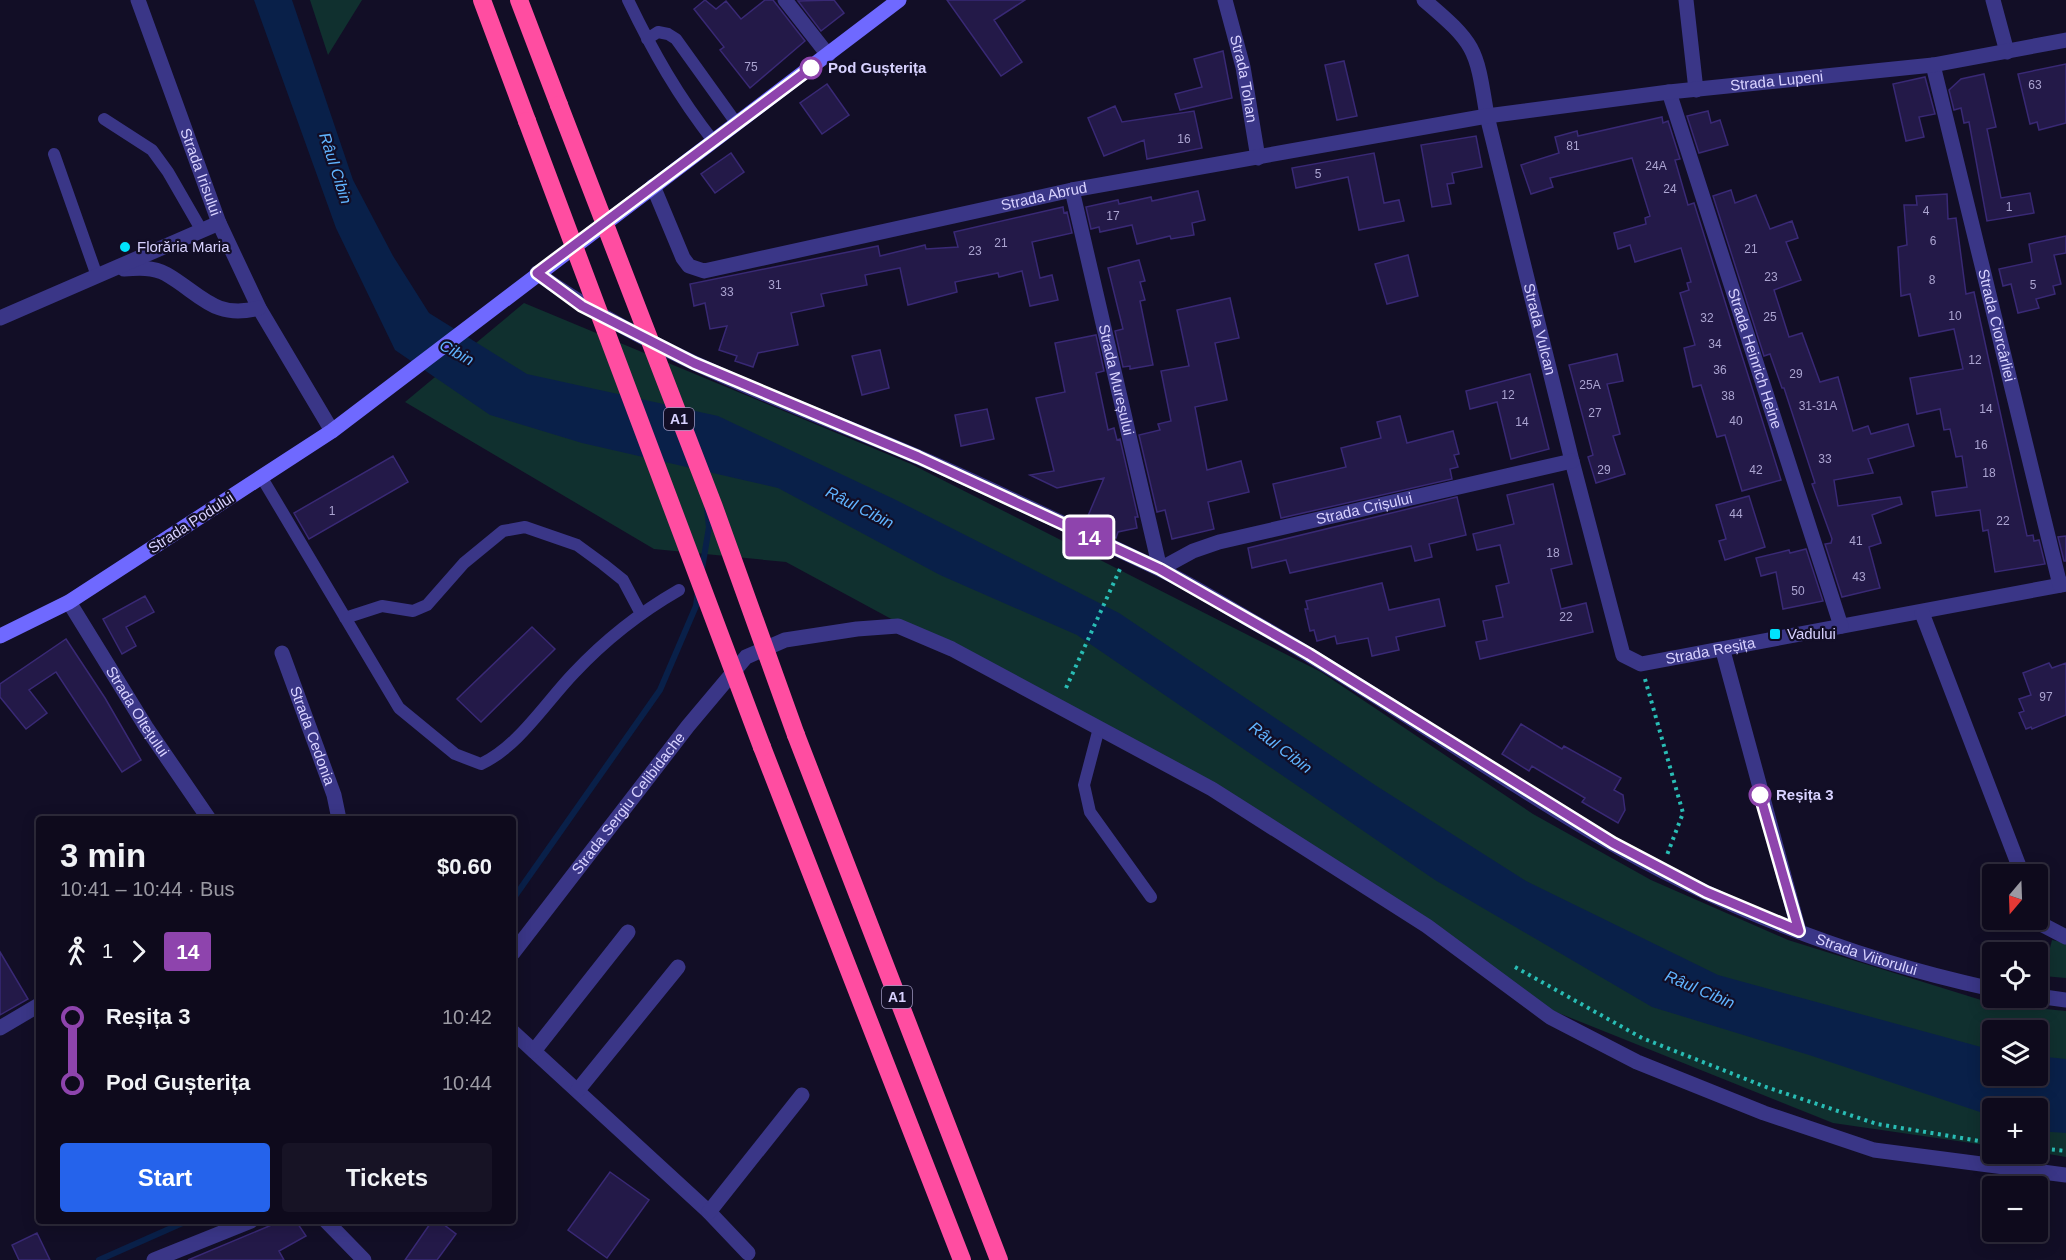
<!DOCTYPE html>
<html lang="en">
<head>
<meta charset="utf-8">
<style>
  body { margin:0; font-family:Arial,sans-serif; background:#171325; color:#f1f3f6; height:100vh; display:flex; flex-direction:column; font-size:22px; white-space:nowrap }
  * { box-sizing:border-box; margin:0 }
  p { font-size:20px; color:#9b9aa3 }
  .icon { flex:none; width:33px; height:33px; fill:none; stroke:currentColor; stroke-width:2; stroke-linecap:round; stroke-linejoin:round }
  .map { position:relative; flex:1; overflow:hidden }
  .sheet { position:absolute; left:36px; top:816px; width:480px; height:408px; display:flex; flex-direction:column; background:#0e0a1c; border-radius:6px; box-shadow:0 3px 15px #0003,0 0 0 2px #2e2b3b }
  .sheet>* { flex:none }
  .badge { padding:0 12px; border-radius:4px; font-size:21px; line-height:39px }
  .needle { width:39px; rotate:199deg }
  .buttons { position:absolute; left:1982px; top:864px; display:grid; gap:12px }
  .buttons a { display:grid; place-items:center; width:66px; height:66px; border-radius:6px; background:#0e0a1c; box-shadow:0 3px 15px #0003,0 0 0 2px #2e2b3b; font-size:30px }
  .map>.badge { position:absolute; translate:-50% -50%; box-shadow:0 0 0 3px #fff }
  .legs { display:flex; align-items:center; gap:9px; height:66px; padding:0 24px; font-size:20px }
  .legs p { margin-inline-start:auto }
  .overview { display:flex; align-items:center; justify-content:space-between; height:102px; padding:0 24px }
  h1 { font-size:33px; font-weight:700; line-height:45px }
  .cta { display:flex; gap:12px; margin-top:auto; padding:12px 24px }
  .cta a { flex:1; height:69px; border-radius:6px; background:#2563eb; color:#fff; font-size:24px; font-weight:700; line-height:69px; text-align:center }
  .cta a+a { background:#171325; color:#f1f3f6 }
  ul { padding:0 24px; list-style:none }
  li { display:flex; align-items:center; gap:21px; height:66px; font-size:22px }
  li i { display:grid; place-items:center; width:9px; height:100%; margin:0 8px; background:currentColor }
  li i::after { content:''; width:15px; height:15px; margin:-8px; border:4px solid; border-radius:50%; background:#0e0a1c }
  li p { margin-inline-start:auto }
  li:first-child i { background:linear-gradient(#0000 50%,currentColor 0) }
  li:last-child i { background:linear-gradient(currentColor 50%,#0000 0) }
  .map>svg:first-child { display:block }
</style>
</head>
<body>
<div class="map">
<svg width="2066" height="1260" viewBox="0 0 2066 1260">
  <rect width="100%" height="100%" fill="#120e26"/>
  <!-- green -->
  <path fill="#10302f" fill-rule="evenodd" d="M 310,0 L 362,0 L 328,55 Z
    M 524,303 L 911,464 L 1321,672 L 1533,814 L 1651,880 L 1788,940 L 1994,1004 L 2066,1011 L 2066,1157 L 2037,1152 L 2037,1108 L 1992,1108 L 1992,1146 L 1833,1123 L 1551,1010 L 1124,737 L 1067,714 L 786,562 L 654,549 L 405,402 ZM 1992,1030 L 2037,1030 L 2037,1076 L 1992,1076 Z
    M 2052,940 L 2066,943 L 2066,978 L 2043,976 Z"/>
  <!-- water -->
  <path fill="#092049" d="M 254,0 L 292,0 L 353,180 L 393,256 L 429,313 L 527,374 L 718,416 L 896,500 L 1119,613 L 1375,785 L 1526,881 L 1718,975 L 1992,1050 L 1992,1076 L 2037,1076 L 2037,1056 L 2066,1059 L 2066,1133 L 2037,1131 L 2037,1108 L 1992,1108 L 1992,1116 L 1809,1055 L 1652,1007 L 1435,880 L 1077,635 L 940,575 L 778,488 L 582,443 L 490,415 L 395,350 L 336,228 Z"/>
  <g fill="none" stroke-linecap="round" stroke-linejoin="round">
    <!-- stream -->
    <path stroke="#092049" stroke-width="6" d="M 702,569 L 709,527 L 707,508
      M 513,899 L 660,690 L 696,606 L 698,591
      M 99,1260 L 187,1221"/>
  </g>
  <!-- building -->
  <path fill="#231948" stroke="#392975" stroke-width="1.5" d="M 705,0 L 716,9 L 726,1 L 741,19 L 765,0 L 773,0 L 805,41 L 750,88 L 720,50 L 724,47 L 694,9 Z
    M 834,0 L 844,13 L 821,31 L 798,1 Z
    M 947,0 L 1025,0 L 994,20 L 1022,62 L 1001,76 Z
    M 1223,51 L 1232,98 L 1180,110 L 1175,94 L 1202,87 L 1194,59 Z
    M 1344,61 L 1357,116 L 1337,120 L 1325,65 Z
    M 2066,64 L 2066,123 L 2039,130 L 2037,122 L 2030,124 L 2018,74 Z
    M 1984,74 L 1996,127 L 1987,129 L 2001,198 L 2030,193 L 2034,213 L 1987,221 L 1969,122 L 1964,123 L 1961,108 L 1954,110 L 1949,90 L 1961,79 Z
    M 1925,77 L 1935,114 L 1919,117 L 1924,137 L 1906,141 L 1893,84 Z
    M 827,84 L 849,115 L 822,134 L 800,103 Z
    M 1115,106 L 1122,122 L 1194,111 L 1202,148 L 1147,159 L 1144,140 L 1104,156 L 1088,118 Z
    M 1708,111 L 1711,123 L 1720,120 L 1728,145 L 1699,153 L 1687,116 Z
    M 1662,117 L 1663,123 L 1668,121 L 1680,159 L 1675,160 L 1688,205 L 1694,203 L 1781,480 L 1742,491 L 1725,435 L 1717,437 L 1701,385 L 1693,387 L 1684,348 L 1695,345 L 1680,293 L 1689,290 L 1687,283 L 1691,282 L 1681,248 L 1635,262 L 1630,245 L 1618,249 L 1614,233 L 1646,224 L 1645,218 L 1650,216 L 1632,158 L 1550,178 L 1553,187 L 1531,194 L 1521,165 L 1559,153 L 1555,137 L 1577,131 L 1578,136 Z
    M 1476,136 L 1482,167 L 1452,173 L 1454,183 L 1447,184 L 1451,204 L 1432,207 L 1421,145 Z
    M 731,153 L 744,172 L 715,193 L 701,174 Z
    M 1374,153 L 1384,203 L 1399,200 L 1404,221 L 1359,230 L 1348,177 L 1296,188 L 1292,168 Z
    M 1731,190 L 1735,203 L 1756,195 L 1770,229 L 1792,221 L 1798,238 L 1786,242 L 1801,280 L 1774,290 L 1789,337 L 1802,333 L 1820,382 L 1838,377 L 1853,431 L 1868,426 L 1871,434 L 1908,424 L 1914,446 L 1868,459 L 1873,473 L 1834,480 L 1838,506 L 1900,497 L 1902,504 L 1872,515 L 1881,543 L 1869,547 L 1880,588 L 1842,597 L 1825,544 L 1831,543 L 1832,539 L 1812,484 L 1815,483 L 1784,388 L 1782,388 L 1770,354 L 1764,356 L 1713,196 Z
    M 1198,191 L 1205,220 L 1192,223 L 1194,235 L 1171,239 L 1170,236 L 1137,244 L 1132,225 L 1100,232 L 1099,227 L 1091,229 L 1086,207 L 1118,200 L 1119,204 L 1151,197 L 1152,201 Z
    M 1947,194 L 1948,219 L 1956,218 L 1966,294 L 1974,292 L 2027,536 L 2033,535 L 2034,541 L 2039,540 L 2045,564 L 1995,572 L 1988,530 L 1983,531 L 1980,510 L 1936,516 L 1932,492 L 1967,487 L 1962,456 L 1956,457 L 1950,429 L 1944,430 L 1940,409 L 1917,414 L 1910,378 L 1963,369 L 1954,329 L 1919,336 L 1910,294 L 1901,296 L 1898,247 L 1907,245 L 1904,205 L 1917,205 L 1916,196 Z
    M 1063,207 L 1064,213 L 1067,212 L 1072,233 L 1032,242 L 1040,278 L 1052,275 L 1058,300 L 1030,306 L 1022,271 L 999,277 L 998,273 L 955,282 L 957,292 L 908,305 L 900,268 L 865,275 L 867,285 L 821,294 L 824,306 L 791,313 L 798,345 L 758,353 L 753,367 L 735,361 L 737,356 L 719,350 L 727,326 L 710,329 L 705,303 L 694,306 L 690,284 L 878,246 L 880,256 L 925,245 L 926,249 L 958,247 L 954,232 Z
    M 2066,236 L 2066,253 L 2054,255 L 2061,284 L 2053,286 L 2055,294 L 2036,299 L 2039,308 L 2018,313 L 2011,284 L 2003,286 L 1999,269 L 2032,262 L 2029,244 Z
    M 1408,255 L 1418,296 L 1387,304 L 1375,264 Z
    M 1139,260 L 1145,281 L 1140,282 L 1145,300 L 1140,301 L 1141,306 L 1153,365 L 1130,369 L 1130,366 L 1123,367 L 1115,331 L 1123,329 L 1108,268 Z
    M 1230,298 L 1239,338 L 1215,343 L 1227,400 L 1195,407 L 1207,470 L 1241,461 L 1249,492 L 1208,502 L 1214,529 L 1172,539 L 1165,510 L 1157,512 L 1139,435 L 1160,430 L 1158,424 L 1171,421 L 1161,371 L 1189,366 L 1177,310 Z
    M 1096,335 L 1104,371 L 1096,373 L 1108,430 L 1114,428 L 1117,440 L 1120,439 L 1138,517 L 1135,517 L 1137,528 L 1118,532 L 1116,538 L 1085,523 L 1104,478 L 1057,488 L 1030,475 L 1054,471 L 1036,398 L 1065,392 L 1055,343 Z
    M 880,350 L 889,388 L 862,395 L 852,356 Z
    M 1617,354 L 1623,381 L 1607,384 L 1620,434 L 1613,436 L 1625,474 L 1596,483 L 1588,457 L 1593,455 L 1569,365 Z
    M 1530,374 L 1549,449 L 1511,459 L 1497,402 L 1470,409 L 1466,391 Z
    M 987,409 L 994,439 L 961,446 L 955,415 Z
    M 1400,416 L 1407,443 L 1453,431 L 1459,454 L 1454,455 L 1458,467 L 1450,469 L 1452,479 L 1281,518 L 1273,484 L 1346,467 L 1341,448 L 1381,438 L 1377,422 Z
    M 393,456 L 408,482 L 309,539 L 294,513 Z
    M 1553,484 L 1572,564 L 1551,569 L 1561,609 L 1586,603 L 1593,632 L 1480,659 L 1476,642 L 1487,640 L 1483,621 L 1503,617 L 1496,586 L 1509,583 L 1500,545 L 1477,550 L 1473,534 L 1514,524 L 1507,495 Z
    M 1749,496 L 1765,547 L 1725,560 L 1719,541 L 1726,539 L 1716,505 Z
    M 1457,497 L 1466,535 L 1429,544 L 1432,557 L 1415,561 L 1411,546 L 1290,573 L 1286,560 L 1252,568 L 1248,548 Z
    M 2066,536 L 2066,561 L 2064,561 L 2058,537 Z
    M 1806,549 L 1823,601 L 1783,609 L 1776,572 L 1761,576 L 1756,558 L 1789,550 L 1790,553 Z
    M 1382,583 L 1389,610 L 1439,599 L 1445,626 L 1396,637 L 1399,650 L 1372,656 L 1368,638 L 1337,644 L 1335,636 L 1317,641 L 1314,630 L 1310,631 L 1305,609 L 1308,609 L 1306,601 Z
    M 145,596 L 154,612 L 126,627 L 136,646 L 122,654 L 103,619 Z
    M 532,627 L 555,649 L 481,722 L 457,699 Z
    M 66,639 L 105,698 L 141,760 L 122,772 L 56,672 L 29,690 L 47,713 L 26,729 L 0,697 L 0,684 Z
    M 2049,663 L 2052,668 L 2066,663 L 2066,715 L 2032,729 L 2031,727 L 2026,729 L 2019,713 L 2024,711 L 2019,699 L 2031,695 L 2023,673 Z
    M 1521,724 L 1562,749 L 1564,746 L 1621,778 L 1614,790 L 1623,795 L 1625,810 L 1618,823 L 1582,802 L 1585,798 L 1532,766 L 1529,771 L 1502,754 Z
    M 0,952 L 28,999 L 0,1015 Z
    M 610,1172 L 649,1200 L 607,1258 L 568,1230 Z
    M 281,1221 L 296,1221 L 306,1236 L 279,1251 L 284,1260 L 188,1260 Z
    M 432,1221 L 439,1221 L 456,1234 L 437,1260 L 405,1260 Z
    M 37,1233 L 50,1260 L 19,1260 L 12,1245 Z"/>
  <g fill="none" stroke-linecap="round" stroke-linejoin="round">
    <!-- path -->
    <path stroke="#29bdb5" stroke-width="4" stroke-dasharray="3 4.5" stroke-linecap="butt" d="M 1645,679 L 1683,813 L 1667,855
      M 1066,688 L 1120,569
      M 1515,967 L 1642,1038 L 1766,1087 L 1877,1124 L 1992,1143
      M 2037,1148 L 2066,1151"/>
    <!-- service -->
    <path stroke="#3a3687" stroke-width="12" d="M 628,0 C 653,52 678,96 714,142
      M 647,39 L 658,32 L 668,34 L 676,39 L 737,124
      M 104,119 L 152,150 L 168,172 L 202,231
      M 54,154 L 97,276
      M 262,478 L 399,708 L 455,754 L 481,764 C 518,747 546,702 574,673 C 605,640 639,613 679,590
      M 345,618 L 382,606 L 413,611 L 427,605 L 464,563 L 503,531 L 525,527 L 577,545 L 603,564 L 623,580 L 640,612
      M 1099,728 L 1084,785 L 1090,812 L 1151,897"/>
    <!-- minor -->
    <g stroke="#3a3687" stroke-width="15">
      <path id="s1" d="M 138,0 L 219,223 L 259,308 L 332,431"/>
      <path d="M 785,0 L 828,55"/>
      <path id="s2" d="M 1225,0 L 1243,67 L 1258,158"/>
      <path id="s3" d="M 1424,0 C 1477,45 1476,48 1487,116 L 1572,461 L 1623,655 L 1641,664 L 2066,584"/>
      <path d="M 1686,0 L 1696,90"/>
      <path d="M 1993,0 L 2007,52"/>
      <path id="s4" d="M 1933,65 L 2060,585"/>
      <path id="s5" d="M 1669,92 L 1841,626"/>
      <path id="s6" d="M 1072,190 L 1160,569 L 1193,551 L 1219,542 L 1572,461"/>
      <path d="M 124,269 C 138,268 153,267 166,274 C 201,294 214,320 259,308"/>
      <path d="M 0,318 L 219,223"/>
      <path id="s7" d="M 69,602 L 146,727 L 209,819"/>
      <path d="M 1922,613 L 2022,874"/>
      <path d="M 1723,651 L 1799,931"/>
      <path id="s8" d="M 282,653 L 334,795 L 339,819"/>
      <path d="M 2037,913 L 2041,924 L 2066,937"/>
      <path id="s9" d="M 513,953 L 688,726 L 746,657 L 785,640 L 857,629 L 898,626 L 952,649 L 1212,789 L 1427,926 L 1550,1017 L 1637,1062 L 1764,1113 L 1874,1150 L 2066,1175"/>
      <path d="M 0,1028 L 39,1005"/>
      <path d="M 513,1032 L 709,1212 L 748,1253"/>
      <path d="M 534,1051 L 628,932"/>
      <path d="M 578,1090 L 678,967"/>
      <path d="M 709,1212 L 802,1095"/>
      <path d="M 326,1221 L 364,1260"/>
      <path d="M 154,1260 L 251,1221"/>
    </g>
    <!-- tertiary -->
    <g stroke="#3a3687" stroke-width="15">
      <path id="s10" d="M 653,186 L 683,258 L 689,266 L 704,271 L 1072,190 L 1487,116 L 1669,92 L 1933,65 L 2066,40"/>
      <path id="s11" d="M 537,273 C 648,353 779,399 904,451 C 990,487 1073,529 1157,568 C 1189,583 1219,602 1250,620 C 1368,687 1480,766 1597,835 C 1720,907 1853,959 1992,989"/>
      <path d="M 2037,996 L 2066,1000"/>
    </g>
    <!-- secondary -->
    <path stroke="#6f69ff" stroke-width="15" d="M 0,636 L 69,602 L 332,431 L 899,0"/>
    <!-- motorway -->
    <path stroke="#ff4da1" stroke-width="18" d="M 482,0 L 527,121
      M 519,0 L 559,105
      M 796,735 L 999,1260
      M 762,747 L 962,1260"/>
    <!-- motorway-bridge -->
    <path stroke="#ff4da1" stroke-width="18" d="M 559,105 L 714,507 L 796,735
      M 527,121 L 762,747"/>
  </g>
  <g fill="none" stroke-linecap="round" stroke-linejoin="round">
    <defs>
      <path id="line-1" d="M 811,68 L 537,273 L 582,306 L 694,363 L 918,457 L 1160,569 L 1309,654 L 1613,843 L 1706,892 L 1799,931 L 1760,795"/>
    </defs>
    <!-- line-1 casing -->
    <use href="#line-1" stroke="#fff" stroke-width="14"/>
    <!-- line-1 -->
    <use href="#line-1" stroke="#8e44ad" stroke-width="9"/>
  </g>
  <!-- markers -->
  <g fill="#fff" stroke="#8e44ad" stroke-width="3">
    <circle cx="811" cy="68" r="10"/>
    <circle cx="1760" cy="795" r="10"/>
  </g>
  <g fill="#00e2fd" stroke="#120e26" stroke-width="2">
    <circle cx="125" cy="247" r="6"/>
    <rect x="1769" y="628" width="12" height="12" rx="3"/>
  </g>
  <g text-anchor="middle" stroke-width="4.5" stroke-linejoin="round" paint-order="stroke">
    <!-- number labels -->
    <g font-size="12" fill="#aba4d1">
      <text x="751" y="71">75</text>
      <text x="2035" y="89">63</text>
      <text x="1184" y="143">16</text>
      <text x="1573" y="150">81</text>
      <text x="1656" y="170">24A</text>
      <text x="1318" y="178">5</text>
      <text x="1670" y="193">24</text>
      <text x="2009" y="211">1</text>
      <text x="1926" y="215">4</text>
      <text x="1113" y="220">17</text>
      <text x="1933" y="245">6</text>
      <text x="1001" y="247">21</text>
      <text x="1751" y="253">21</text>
      <text x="975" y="255">23</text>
      <text x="1771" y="281">23</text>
      <text x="1932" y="284">8</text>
      <text x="775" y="289">31</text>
      <text x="2033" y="289">5</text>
      <text x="727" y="296">33</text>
      <text x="1955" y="320">10</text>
      <text x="1770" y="321">25</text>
      <text x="1707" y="322">32</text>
      <text x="1715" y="348">34</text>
      <text x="1975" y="364">12</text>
      <text x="1720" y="374">36</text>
      <text x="1796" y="378">29</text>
      <text x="1590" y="389">25A</text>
      <text x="1508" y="399">12</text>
      <text x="1728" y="400">38</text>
      <text x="1818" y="410">31-31A</text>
      <text x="1986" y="413">14</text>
      <text x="1595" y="417">27</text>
      <text x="1736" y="425">40</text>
      <text x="1522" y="426">14</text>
      <text x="1981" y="449">16</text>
      <text x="1825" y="463">33</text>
      <text x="1604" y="474">29</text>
      <text x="1756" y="474">42</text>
      <text x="1989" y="477">18</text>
      <text x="332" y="515">1</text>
      <text x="1736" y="518">44</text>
      <text x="2003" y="525">22</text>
      <text x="1856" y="545">41</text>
      <text x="1553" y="557">18</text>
      <text x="1859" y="581">43</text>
      <text x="1798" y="595">50</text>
      <text x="1566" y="621">22</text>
      <text x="2046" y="701">97</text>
    </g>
    <!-- shield labels -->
    <g fill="#120e26" stroke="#9d97be" stroke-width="1.5">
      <rect x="664" y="408" width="30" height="22" rx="4.5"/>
      <rect x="882" y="986" width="30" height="22" rx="4.5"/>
    </g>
    <g font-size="14" font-weight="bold" fill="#d8d2ff">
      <text x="679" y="424">A1</text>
      <text x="897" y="1002">A1</text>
    </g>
    <!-- stop labels -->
    <g font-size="15" font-weight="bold" fill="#d8d2ff" stroke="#120e26" text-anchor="start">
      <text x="828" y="73">Pod Gușterița</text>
      <text x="1776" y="800">Reșița 3</text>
    </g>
    <!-- street labels -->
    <g font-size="15" fill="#d8d2ff" stroke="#120e26">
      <text dy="5" stroke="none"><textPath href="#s2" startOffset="81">Strada Tohan</textPath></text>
      <text dy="5" stroke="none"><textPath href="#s10" startOffset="1194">Strada Lupeni</textPath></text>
      <text dy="5" stroke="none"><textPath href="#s1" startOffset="183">Strada Irisului</textPath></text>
      <text dy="5" stroke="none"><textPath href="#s10" startOffset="452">Strada Abrud</textPath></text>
      <text dy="5" stroke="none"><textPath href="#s4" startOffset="268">Strada Ciorcârliei</textPath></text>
      <text dy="5" stroke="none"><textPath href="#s3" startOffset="357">Strada Vulcan</textPath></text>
      <text dy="5" stroke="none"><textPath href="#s5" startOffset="280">Strada Heinrich Heine</textPath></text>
      <text dy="5" stroke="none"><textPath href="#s6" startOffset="195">Strada Mureșului</textPath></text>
      <text dy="5" stroke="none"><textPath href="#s6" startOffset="603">Strada Crișului</textPath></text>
      <text transform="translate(191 523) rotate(-33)" y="5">Strada Podului</text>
      <text dy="5" stroke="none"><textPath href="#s3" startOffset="784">Strada Reșița</textPath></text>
      <text dy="5" stroke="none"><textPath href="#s7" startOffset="129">Strada Oltețului</textPath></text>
      <text dy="5" stroke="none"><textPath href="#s8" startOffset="88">Strada Cedonia</textPath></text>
      <text dy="5" stroke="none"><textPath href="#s9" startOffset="189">Strada Sergiu Celibidache</textPath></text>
      <text dy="5" stroke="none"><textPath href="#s11" startOffset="1498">Strada Viitorului</textPath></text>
    </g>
    <!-- poi labels -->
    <g font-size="15" fill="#d8d2ff" stroke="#120e26" text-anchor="start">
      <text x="137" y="252">Florăria Maria</text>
      <text x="1787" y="639">Vadului</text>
    </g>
    <!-- water labels -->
    <g font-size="16" font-style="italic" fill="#60b4ff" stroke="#120e26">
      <text transform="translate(336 168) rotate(72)" y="6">Râul Cibin</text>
      <text transform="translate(457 352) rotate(29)" y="6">Cibin</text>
      <text transform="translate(860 507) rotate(27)" y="6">Râul Cibin</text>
      <text transform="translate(1281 747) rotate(37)" y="6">Râul Cibin</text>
      <text transform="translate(1700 989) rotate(23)" y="6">Râul Cibin</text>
    </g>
  </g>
</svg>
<div class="buttons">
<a><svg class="needle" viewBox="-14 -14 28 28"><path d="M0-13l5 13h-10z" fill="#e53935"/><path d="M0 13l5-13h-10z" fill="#9b9aa3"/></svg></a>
<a><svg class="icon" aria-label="locate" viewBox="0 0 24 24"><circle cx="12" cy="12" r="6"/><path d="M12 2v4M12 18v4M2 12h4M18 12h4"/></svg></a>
<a><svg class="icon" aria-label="layers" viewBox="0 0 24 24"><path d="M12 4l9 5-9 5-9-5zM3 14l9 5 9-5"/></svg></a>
<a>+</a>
<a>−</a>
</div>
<b class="badge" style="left:1089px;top:537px;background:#8e44ad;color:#fff">14</b>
<section class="sheet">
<div class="overview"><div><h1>3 min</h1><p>10:41 – 10:44 · Bus</p></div><b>$0.60</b></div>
<div class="legs"><svg class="icon" aria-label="walk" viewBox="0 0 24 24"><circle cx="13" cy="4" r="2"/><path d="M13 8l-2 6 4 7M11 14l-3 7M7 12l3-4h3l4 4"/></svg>1<svg class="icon" aria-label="forward" viewBox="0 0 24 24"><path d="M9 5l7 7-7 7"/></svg><b class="badge" style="background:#8e44ad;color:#fff">14</b></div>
<ul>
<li><i style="color:#8e44ad"></i><b>Reșița 3</b><p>10:42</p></li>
<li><i style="color:#8e44ad"></i><b>Pod Gușterița</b><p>10:44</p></li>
</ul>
<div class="cta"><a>Start</a><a>Tickets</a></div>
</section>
</div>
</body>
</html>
